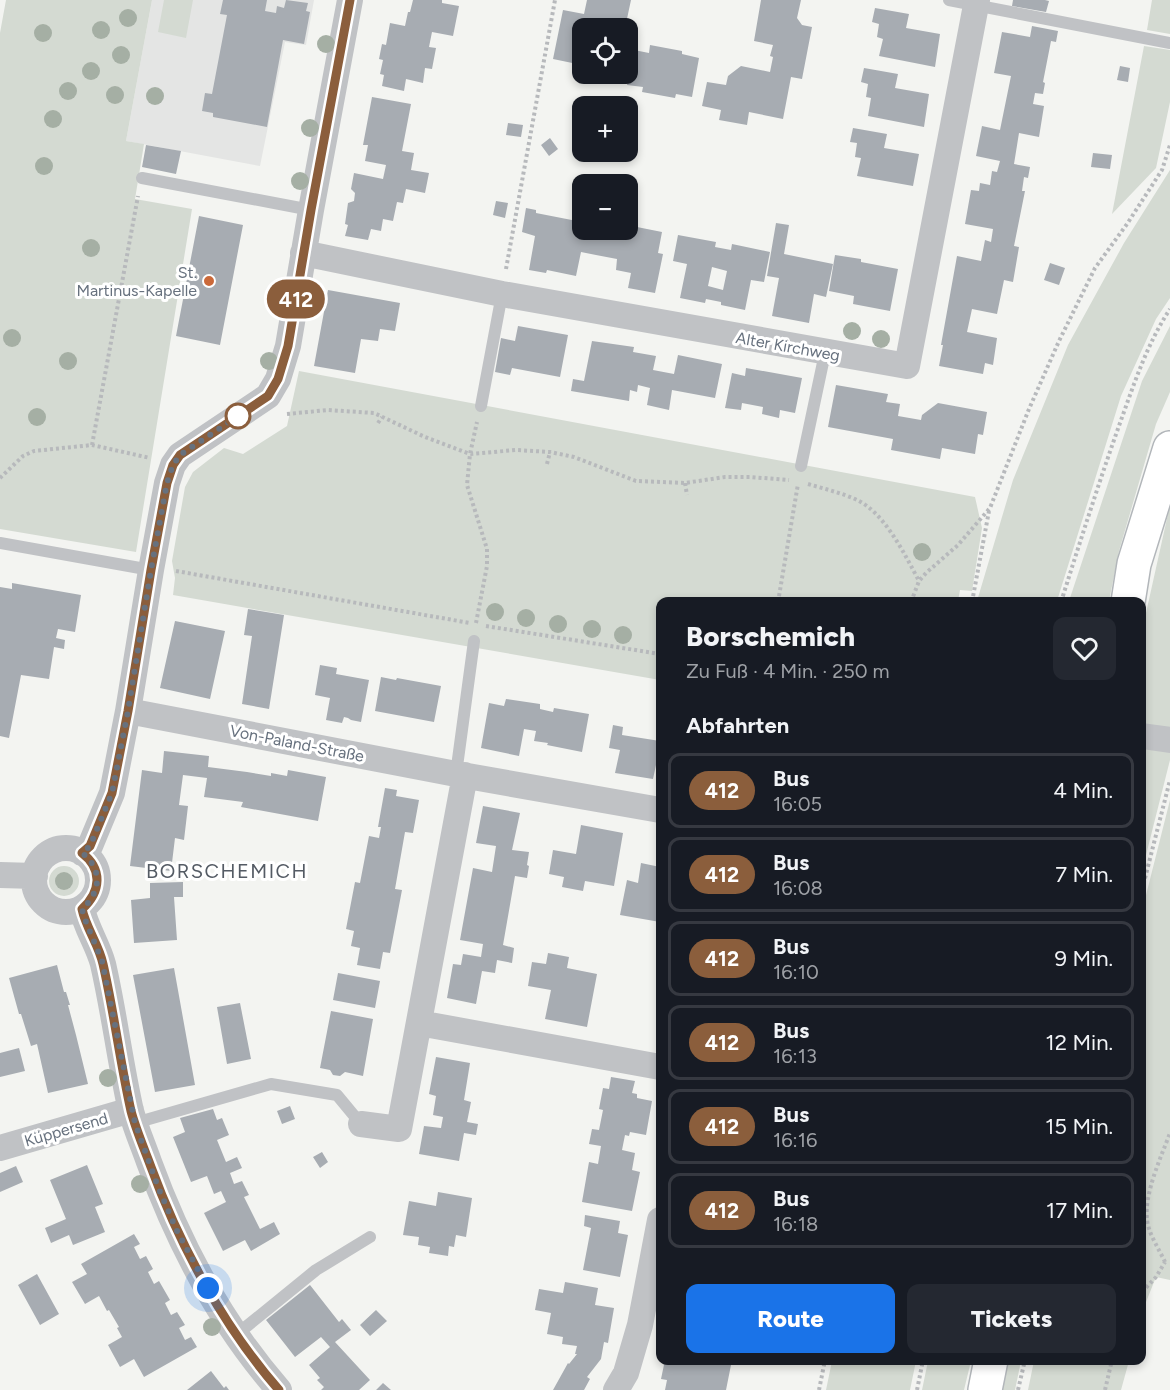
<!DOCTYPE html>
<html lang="de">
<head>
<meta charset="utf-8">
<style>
  body { margin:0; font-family:Figtree,sans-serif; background:#242831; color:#f1f3f6; height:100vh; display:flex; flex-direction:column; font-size:22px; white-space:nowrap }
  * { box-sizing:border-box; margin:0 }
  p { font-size:20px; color:#9ea1a6 }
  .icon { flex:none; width:33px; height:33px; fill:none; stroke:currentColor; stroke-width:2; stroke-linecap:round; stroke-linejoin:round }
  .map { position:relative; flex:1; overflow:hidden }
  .side { position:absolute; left:656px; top:597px; width:490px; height:768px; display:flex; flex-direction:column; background:#171b24; border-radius:12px; box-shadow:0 3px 9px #0003 }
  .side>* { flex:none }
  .badge { padding:0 12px; border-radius:20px; font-size:21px; line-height:39px }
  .fabs { position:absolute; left:572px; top:18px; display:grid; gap:12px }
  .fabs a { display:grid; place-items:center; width:66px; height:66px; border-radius:12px; background:#171b24; box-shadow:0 3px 9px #0003; font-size:30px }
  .you { position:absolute; width:30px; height:30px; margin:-15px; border:4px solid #fff; border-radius:50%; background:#1a73e8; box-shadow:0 0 0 9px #1a73e833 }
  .map>.badge { position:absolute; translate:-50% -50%; box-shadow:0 0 0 3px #fff }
  h2 { padding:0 30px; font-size:22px; line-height:54px }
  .round { display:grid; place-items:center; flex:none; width:63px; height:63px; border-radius:12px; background:#242831 }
  .head { display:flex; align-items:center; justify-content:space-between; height:102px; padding:0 30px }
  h1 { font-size:28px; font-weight:800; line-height:45px }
  .action { display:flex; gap:12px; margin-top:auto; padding:12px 30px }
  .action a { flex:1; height:69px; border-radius:12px; background:#1a73e8; color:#fff; font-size:24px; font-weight:800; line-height:69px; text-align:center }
  .action a+a { background:#242831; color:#f1f3f6 }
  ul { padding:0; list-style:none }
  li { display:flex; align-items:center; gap:18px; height:75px; margin:0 12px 9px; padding:0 18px; border:3px solid #363941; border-radius:12px }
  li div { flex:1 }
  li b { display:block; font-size:22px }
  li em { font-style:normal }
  li .badge { min-width:66px; font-weight:700; text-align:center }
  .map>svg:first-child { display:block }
</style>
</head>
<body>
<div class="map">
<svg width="1170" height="1390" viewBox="0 0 1170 1390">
  <rect width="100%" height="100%" fill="#f3f4f1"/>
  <!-- built -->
  <path fill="#e4e5e4" d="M 152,0 L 314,0 L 306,45 L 285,42 L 260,166 L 126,141 Z"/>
  <!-- green -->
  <path fill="#d4dad2" d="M 6,0 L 152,0 L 126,141 L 144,144 L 135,199 L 192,209 L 136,552 L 0,529 L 0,33 Z
    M 164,0 L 193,0 L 186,38 L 158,32 Z
    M 1152,0 L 1170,0 L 1170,34 L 1147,30 Z
    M 1144,46 L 1170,50 L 1170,102 L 1156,168 L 1112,214 Z
    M 1170,170 L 1170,298 L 1156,319 L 1121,396 L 1057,601 L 977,601 L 1013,480 L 1068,345 L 1124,243 Z
    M 1170,326 L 1170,392 L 1156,424 L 1119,551 L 1109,601 L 1069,601 L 1142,381 Z
    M 299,371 L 975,497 L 982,528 L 972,591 L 960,590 L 958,601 L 660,602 L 660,680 L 173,595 L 175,578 L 172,561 L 185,487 L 193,472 L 224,448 L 243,454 L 287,426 Z
    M 1170,505 L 1170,731 L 1142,727 L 1142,631 Z
    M 1142,746 L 1170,751 L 1170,760 L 1142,871 Z
    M 1170,800 L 1170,1280 L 1156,1277 L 1142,1312 L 1142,911 Z
    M49 881a15 15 0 1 1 30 0a15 15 0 1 1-30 0Z
    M 832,1361 L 832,1360 L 916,1361 L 910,1390 L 826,1390 Z
    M 928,1361 L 971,1361 L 964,1390 L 922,1390 Z
    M 1007,1361 L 1021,1361 L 1015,1390 L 1002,1390 Z
    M 1034,1361 L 1034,1360 L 1129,1361 L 1121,1390 L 1028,1390 Z"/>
  <!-- building -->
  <path fill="#a7acb2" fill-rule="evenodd" d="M 223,0 L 267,0 L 265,11 L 276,13 L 277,6 L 284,8 L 286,0 L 308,3 L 306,11 L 310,12 L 304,44 L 283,40 L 267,127 L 213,117 L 213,113 L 202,111 L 205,93 L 212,94 L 227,15 L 220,14 Z
    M 413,0 L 442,0 L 442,3 L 459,6 L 453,36 L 432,32 L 429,47 L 436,48 L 432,69 L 425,68 L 423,83 L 406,79 L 404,91 L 382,86 L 384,75 L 380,74 L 383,60 L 379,59 L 382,44 L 386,45 L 390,23 L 405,26 L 408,12 L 410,12 Z
    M 587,0 L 631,0 L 625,28 L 582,28 L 582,65 L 553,59 L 563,10 L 584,14 Z
    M 761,0 L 801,0 L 797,18 L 802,25 L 812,27 L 802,79 L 791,77 L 783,119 L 749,112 L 747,125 L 719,120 L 721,110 L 702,106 L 707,82 L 726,85 L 728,76 L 741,66 L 770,72 L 773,57 L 770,56 L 773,45 L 754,41 Z
    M 1013,0 L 1045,0 L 1049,1 L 1046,12 L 1012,6 Z
    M 875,8 L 909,14 L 906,28 L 940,34 L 935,67 L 879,56 L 883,39 L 877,37 L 879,24 L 872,22 Z
    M 1032,26 L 1058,31 L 1056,42 L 1051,41 L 1043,82 L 1045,83 L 1043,94 L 1035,93 L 1033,104 L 1044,106 L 1039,137 L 1019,133 L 1014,164 L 1030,167 L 1028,178 L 1024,177 L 1022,191 L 1025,191 L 1014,246 L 1019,247 L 1013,282 L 1004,280 L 997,314 L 972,309 L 967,332 L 997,338 L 993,365 L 985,363 L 983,374 L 939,366 L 943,345 L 941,345 L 957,256 L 981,261 L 985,240 L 991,242 L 993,229 L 965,224 L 971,190 L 979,191 L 980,183 L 990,185 L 992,171 L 997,172 L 1000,161 L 976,156 L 982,126 L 1000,130 L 1011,76 L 994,73 L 1002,32 L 1030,37 Z
    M 650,45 L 682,51 L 682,54 L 699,58 L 692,97 L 676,94 L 675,98 L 642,92 L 643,87 L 627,85 L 634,50 L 649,53 Z
    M 1120,66 L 1130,68 L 1128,82 L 1117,80 Z
    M 864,68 L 898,74 L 895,88 L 929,94 L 924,127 L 868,116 L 871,98 L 866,97 L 868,84 L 861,82 Z
    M 372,97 L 411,104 L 402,151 L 414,153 L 411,170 L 429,173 L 425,193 L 406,189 L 403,203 L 397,202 L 393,221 L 383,219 L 381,231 L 371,229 L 368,240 L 345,236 L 348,225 L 345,224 L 348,203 L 354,201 L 355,193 L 351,189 L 354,173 L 383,179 L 386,165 L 365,161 L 368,145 L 363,145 Z
    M 508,123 L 523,125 L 521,137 L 506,135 Z
    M 853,128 L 887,134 L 884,148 L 919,154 L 913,186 L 857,176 L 861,158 L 855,157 L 857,143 L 850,142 Z
    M 550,138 L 558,149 L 549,156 L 541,145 Z
    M 146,145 L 181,151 L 176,174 L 142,167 Z
    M 1093,153 L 1112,155 L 1110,169 L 1091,167 Z
    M 496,201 L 508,203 L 505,218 L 493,215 Z
    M 526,208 L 536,210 L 536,213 L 582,222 L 582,230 L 627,230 L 627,225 L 662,232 L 658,253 L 663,254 L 655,293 L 628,288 L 631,273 L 616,270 L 617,259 L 596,255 L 581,252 L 576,276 L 547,270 L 546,273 L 529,270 L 535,236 L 522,232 Z
    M 199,216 L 243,225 L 220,345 L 176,336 Z
    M 776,223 L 789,225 L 784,254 L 833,264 L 826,297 L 814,294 L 809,323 L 772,316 L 779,278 L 767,276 Z
    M 678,235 L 716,242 L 715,247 L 731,250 L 732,244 L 770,252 L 764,282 L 751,280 L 745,310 L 721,305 L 721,302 L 706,299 L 705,303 L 680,298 L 687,264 L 673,261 ZM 712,267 L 727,271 L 723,290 L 708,286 Z
    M 835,255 L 861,259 L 861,262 L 898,269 L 890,311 L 853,304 L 854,296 L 829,291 Z
    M 1050,263 L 1065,268 L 1059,285 L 1044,280 Z
    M 328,290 L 400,303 L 395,331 L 380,329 L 378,341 L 361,339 L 355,373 L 314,366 Z
    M 518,326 L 568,335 L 560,377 L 512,368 L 510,375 L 495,372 L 501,338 L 515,341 Z
    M 592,341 L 634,347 L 633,352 L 656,356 L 653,370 L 674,374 L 678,355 L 722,364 L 715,398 L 672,390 L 669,410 L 647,405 L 650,388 L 638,385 L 637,392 L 630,390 L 629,401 L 571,391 L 573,379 L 584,381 Z
    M 746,368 L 802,378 L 795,413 L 780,410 L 779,418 L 762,414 L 763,407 L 742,403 L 741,410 L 725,408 L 732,373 L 745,376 Z
    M 836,385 L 888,394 L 886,402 L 900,404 L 898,416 L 921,420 L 922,415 L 938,403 L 987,412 L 983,435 L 978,434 L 975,454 L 942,448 L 940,459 L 891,450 L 893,439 L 828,427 Z
    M 12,583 L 81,595 L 75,632 L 58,629 L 56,638 L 65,640 L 64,649 L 54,647 L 49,679 L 21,675 L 9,738 L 0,736 L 0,587 L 12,589 Z
    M 248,609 L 284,615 L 269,709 L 242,704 L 252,636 L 244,635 Z
    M 175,621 L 225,631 L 210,699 L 160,688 Z
    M 320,665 L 337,668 L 336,674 L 369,680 L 361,722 L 351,720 L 348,718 L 344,717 L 342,723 L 326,720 L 330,698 L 315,695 Z
    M 381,677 L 396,680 L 397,678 L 441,686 L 434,722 L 375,711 Z
    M 506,699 L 540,704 L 540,709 L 553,712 L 554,708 L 589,714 L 582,752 L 547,745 L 548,743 L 534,741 L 536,731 L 524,729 L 519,756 L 481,748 L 489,703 L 504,706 Z
    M 613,725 L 623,727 L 622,735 L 660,741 L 660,766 L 656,765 L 653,779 L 615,773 L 620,750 L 609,748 Z
    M 164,751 L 209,756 L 208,767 L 247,772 L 271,776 L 271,773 L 287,776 L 288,770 L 326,777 L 318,821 L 241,807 L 243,802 L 204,797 L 207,778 L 183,775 L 179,805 L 188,806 L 184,840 L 175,838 L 171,871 L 130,866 L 142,770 L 162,773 Z
    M 385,788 L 397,790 L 396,796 L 419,800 L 413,833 L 405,832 L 395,889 L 402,890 L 390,953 L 383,952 L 380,969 L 357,965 L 360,948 L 351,946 L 354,931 L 346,929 L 355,882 L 360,883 L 369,836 L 379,838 L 381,827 L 378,827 Z
    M 483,806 L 520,813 L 512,850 L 529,852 L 527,865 L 529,866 L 527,878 L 515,876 L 503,945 L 514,948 L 512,963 L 497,960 L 495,973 L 482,971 L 476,1004 L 447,998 L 453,964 L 461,965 L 463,954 L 481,957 L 483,944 L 460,940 L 473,868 L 492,872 L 496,846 L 476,843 Z
    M 581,825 L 623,833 L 614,886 L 585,881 L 583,891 L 562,887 L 564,877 L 549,874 L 553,850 L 576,854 Z
    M 641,863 L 660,867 L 660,922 L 620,915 L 627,880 L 638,883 Z
    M 183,882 L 183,897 L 174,897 L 177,940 L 134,943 L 131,900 L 150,898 L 150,883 Z
    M 548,953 L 569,957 L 567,968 L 597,974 L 587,1027 L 545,1019 L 551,990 L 528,986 L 532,962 L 546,964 Z
    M 57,965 L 64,992 L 66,992 L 70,1005 L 68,1005 L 76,1035 L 88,1084 L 48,1093 L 37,1044 L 31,1046 L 21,1014 L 19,1014 L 9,978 Z
    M 174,968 L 195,1085 L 155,1092 L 133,975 Z
    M 338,973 L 380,981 L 375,1008 L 333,1000 Z
    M 240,1003 L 251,1059 L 227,1064 L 217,1007 Z
    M 331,1011 L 373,1019 L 363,1076 L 345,1072 L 340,1076 L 333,1075 L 330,1070 L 320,1068 Z
    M 19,1048 L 25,1071 L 0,1077 L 0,1053 Z
    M 436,1057 L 470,1063 L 464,1100 L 471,1102 L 467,1122 L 478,1124 L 476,1135 L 464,1133 L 459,1161 L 419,1154 L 424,1126 L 441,1128 L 443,1117 L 433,1115 L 436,1096 L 429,1094 Z
    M 611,1077 L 635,1081 L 632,1093 L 637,1094 L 637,1098 L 652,1101 L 646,1135 L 630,1132 L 629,1136 L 625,1135 L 622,1150 L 635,1153 L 632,1170 L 640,1172 L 632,1211 L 582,1202 L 589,1162 L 598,1164 L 601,1146 L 589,1144 L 592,1129 L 599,1130 L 603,1110 L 599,1109 L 603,1088 L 609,1089 Z
    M 290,1106 L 295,1119 L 282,1124 L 277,1111 Z
    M 213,1109 L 217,1120 L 222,1118 L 229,1135 L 217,1140 L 226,1162 L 237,1157 L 242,1168 L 230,1173 L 234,1184 L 242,1181 L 249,1195 L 244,1197 L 260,1229 L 274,1222 L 280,1234 L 251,1251 L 245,1240 L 223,1251 L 204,1213 L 226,1202 L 221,1191 L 214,1194 L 207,1176 L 191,1182 L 173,1137 L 185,1132 L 180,1118 Z
    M 322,1152 L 328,1162 L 320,1168 L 313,1157 Z
    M 87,1165 L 103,1204 L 95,1207 L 105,1232 L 73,1245 L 69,1235 L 51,1243 L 45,1228 L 66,1219 L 50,1180 Z
    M 16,1166 L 23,1182 L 0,1192 L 0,1173 Z
    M 438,1192 L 472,1198 L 466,1237 L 456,1235 L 454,1247 L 449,1246 L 448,1256 L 429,1253 L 430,1247 L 418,1245 L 419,1237 L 403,1235 L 409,1201 L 436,1206 Z
    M 585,1215 L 620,1221 L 618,1233 L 628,1235 L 620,1277 L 583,1270 L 591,1228 L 584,1226 Z
    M 134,1234 L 140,1244 L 134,1247 L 140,1259 L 146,1256 L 153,1269 L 148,1272 L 154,1284 L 159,1281 L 170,1300 L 165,1303 L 171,1315 L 177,1312 L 185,1325 L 179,1328 L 185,1340 L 191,1337 L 197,1347 L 144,1377 L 134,1359 L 120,1367 L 108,1345 L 122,1337 L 117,1328 L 119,1327 L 109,1310 L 107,1311 L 99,1296 L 85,1304 L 72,1282 L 87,1274 L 81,1264 Z
    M 37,1274 L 59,1314 L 40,1325 L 18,1285 Z
    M 565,1282 L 598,1288 L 595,1305 L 614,1308 L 608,1343 L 604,1342 L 601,1359 L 587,1377 L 590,1379 L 584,1390 L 553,1390 L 568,1363 L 569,1364 L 577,1354 L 575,1354 L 577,1346 L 562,1344 L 563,1337 L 547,1334 L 551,1313 L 535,1310 L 539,1289 L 563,1293 Z
    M 310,1285 L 339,1322 L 342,1319 L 351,1330 L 335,1342 L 370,1380 L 359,1390 L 321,1390 L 324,1387 L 317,1380 L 320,1378 L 309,1365 L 330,1347 L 321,1337 L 295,1357 L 266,1320 Z
    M 376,1310 L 387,1321 L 370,1336 L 360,1325 Z
    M 665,1360 L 732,1360 L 726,1390 L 665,1390 L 667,1380 L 661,1379 Z
    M 211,1371 L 224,1388 L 226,1386 L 229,1390 L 187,1390 Z
    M 383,1383 L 391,1390 L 376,1390 Z"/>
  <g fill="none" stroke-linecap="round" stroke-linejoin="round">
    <defs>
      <path id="secondary" d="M 1128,602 L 1134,564 L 1170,448
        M 985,1390 L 991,1360"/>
    </defs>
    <!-- secondary casing -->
    <use href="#secondary" stroke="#b2b6ba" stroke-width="36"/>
    <!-- path -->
    <path stroke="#b7b9bc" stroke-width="4" stroke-dasharray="3 3" stroke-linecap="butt" d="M 506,269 L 555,0
      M 287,414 L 328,410 L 374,413 L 425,437 L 470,454 L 516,450 L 550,452 L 574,457 L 636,481 L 685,483 L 725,477 L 750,477 L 789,480
      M 378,423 L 382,417
      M 92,445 L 138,196
      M 547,464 L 550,452
      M 0,478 L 23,456 L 34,451 L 92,445 L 150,458
      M 685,483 L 687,495
      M 808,484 C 825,489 842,493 857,500 C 885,513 905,555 919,581
      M 176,571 L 470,623
      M 778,602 L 798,484
      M 911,602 L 919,581 L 926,573 L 958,545 L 990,508 L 1029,409 L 1059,341 L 1095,268 L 1127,224 L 1162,170 L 1170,145
      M 972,602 L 989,511
      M 1061,602 C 1080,542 1099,482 1120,423 C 1134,384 1147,344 1170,309
      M 476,623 L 487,566 L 487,549 L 467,485 L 470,454 L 477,422
      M 486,626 L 660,654
      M 1142,890 L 1170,780
      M 1165,1262 C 1159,1249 1148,1233 1147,1219 C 1144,1194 1161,1157 1170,1133
      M 1142,1292 L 1156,1277 L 1165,1262
      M 819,1390 L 825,1360
      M 917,1390 L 923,1360
      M 1018,1390 L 1025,1360
      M 1105,1390 L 1112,1360"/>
    <!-- lane -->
    <path stroke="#c0c2c5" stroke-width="12" d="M 949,0 L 1170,43
      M 142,178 L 311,210
      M 481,406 L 502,294
      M 801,466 L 825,353
      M 0,543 L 151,570
      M 456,774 L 474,641
      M 135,1123 L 271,1084 L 337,1095 L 361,1124
      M 236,1335 L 316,1270 L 370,1237"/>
    <!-- street -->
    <path stroke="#c0c2c5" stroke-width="26" d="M 303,253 L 502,294 L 907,366 L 977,0
      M 128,711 L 456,774 L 660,810
      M 1142,736 L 1170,740
      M34 880a32 32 0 1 1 64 0a32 32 0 1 1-64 0Z
      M 82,853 L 90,846 L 112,793 L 128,711 L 151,570 L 167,483 L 173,465 L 180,455 L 268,396 L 278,379 L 288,346 L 311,210 L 350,0
      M 0,875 L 35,876
      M 82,909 C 86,928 98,945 103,964 C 114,1012 120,1062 131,1111 C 136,1129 143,1145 149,1162 C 179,1244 221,1324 279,1390
      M 419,1023 L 660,1067
      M 361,1124 L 399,1129 L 465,775
      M 0,1148 L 131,1110
      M 616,1390 L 626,1373 L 640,1325 L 660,1220"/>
    <!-- secondary -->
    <use href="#secondary" stroke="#fff" stroke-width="33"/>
  </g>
  <!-- trees -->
  <g fill="#a5afa4">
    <circle cx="128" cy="18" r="9"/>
    <circle cx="101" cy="30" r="9"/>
    <circle cx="43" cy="33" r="9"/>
    <circle cx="326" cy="44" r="9"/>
    <circle cx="121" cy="55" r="9"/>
    <circle cx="91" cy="71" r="9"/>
    <circle cx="68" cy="91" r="9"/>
    <circle cx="115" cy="95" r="9"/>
    <circle cx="155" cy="96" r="9"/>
    <circle cx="53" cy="119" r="9"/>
    <circle cx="310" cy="128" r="9"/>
    <circle cx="44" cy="166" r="9"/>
    <circle cx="300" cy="181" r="9"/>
    <circle cx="91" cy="248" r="9"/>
    <circle cx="279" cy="296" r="9"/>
    <circle cx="852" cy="331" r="9"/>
    <circle cx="12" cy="338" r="9"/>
    <circle cx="881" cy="339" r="9"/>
    <circle cx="68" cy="361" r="9"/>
    <circle cx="269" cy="361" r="9"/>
    <circle cx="37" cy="417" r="9"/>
    <circle cx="922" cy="552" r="9"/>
    <circle cx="495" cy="612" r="9"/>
    <circle cx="526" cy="618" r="9"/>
    <circle cx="558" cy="624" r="9"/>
    <circle cx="592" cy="629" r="9"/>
    <circle cx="623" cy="635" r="9"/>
    <circle cx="64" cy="881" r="9"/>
    <circle cx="108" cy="1078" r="9"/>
    <circle cx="140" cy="1184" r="9"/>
    <circle cx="212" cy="1327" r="9"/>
  </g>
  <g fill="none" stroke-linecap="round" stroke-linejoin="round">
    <defs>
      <path id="line" d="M 279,1390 C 223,1326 180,1246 151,1167 C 144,1148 136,1130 131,1111 C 120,1062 114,1012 103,964 C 99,945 86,928 82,909 C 101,892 103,869 82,853 L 90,846 L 112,793 L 128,711 L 151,570 L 167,483 L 173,465 L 180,455 L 268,396 L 278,379 L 288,346 L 311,210 L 350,0"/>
    </defs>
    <!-- line casing -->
    <use href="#line" stroke="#fff" stroke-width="14"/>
    <!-- line -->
    <use href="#line" stroke="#8b5e3c" stroke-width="9"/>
    <!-- walk -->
    <path stroke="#67717e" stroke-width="6" stroke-dasharray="0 10.8" d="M 208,1288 L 177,1231 L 158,1187 L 135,1123 L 102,961 L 84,917 L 82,909 C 101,892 103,869 82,853 L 90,846 L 112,793 L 128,711 L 151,570 L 167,483 L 173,465 L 180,455 L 241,414 L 238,416"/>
  </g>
  <!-- markers -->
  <circle fill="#cb6939" stroke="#fff" stroke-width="2" cx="209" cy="281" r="6"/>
  <circle fill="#fff" stroke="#8b5e3c" stroke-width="3" cx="238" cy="416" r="12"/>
  <g text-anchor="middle" stroke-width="6" stroke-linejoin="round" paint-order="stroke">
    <!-- poi labels -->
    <g font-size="16" fill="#67717e" stroke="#fff" text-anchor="end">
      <text x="197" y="278">St.<tspan x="197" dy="18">Martinus-Kapelle</tspan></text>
    </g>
    <!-- street labels -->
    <g font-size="16" fill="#67717e" stroke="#fff">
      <text transform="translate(788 346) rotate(10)" y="6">Alter Kirchweg</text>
      <text transform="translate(297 743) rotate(11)" y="6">Von-Paland-Straße</text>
      <text transform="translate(66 1129) rotate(-16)" y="6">Küppersend</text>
    </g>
    <!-- quarter labels -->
    <g font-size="20" letter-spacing="1.5" fill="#545b64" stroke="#fff">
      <text x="227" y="878">BORSCHEMICH</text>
    </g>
  </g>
</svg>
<div class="fabs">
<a><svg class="icon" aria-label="locate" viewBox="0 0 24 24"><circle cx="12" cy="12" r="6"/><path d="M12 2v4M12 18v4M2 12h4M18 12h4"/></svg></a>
<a>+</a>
<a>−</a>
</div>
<div class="you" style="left:208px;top:1288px"></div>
<b class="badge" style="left:296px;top:299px;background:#8b5e3c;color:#fff">412</b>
<section class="side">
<div class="head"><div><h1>Borschemich</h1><p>Zu Fuß · 4 Min. · 250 m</p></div><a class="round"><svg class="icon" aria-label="heart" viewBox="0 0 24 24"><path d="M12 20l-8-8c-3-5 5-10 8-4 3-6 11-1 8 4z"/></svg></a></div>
<h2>Abfahrten</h2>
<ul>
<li><span class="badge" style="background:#8b5e3c;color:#fff">412</span><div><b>Bus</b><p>16:05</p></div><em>4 Min.</em></li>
<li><span class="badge" style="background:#8b5e3c;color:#fff">412</span><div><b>Bus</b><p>16:08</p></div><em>7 Min.</em></li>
<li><span class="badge" style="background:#8b5e3c;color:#fff">412</span><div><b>Bus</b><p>16:10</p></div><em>9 Min.</em></li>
<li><span class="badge" style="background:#8b5e3c;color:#fff">412</span><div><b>Bus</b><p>16:13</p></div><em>12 Min.</em></li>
<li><span class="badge" style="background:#8b5e3c;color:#fff">412</span><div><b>Bus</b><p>16:16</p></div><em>15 Min.</em></li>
<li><span class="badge" style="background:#8b5e3c;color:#fff">412</span><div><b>Bus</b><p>16:18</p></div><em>17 Min.</em></li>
</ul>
<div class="action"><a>Route</a><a>Tickets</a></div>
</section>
</div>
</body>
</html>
